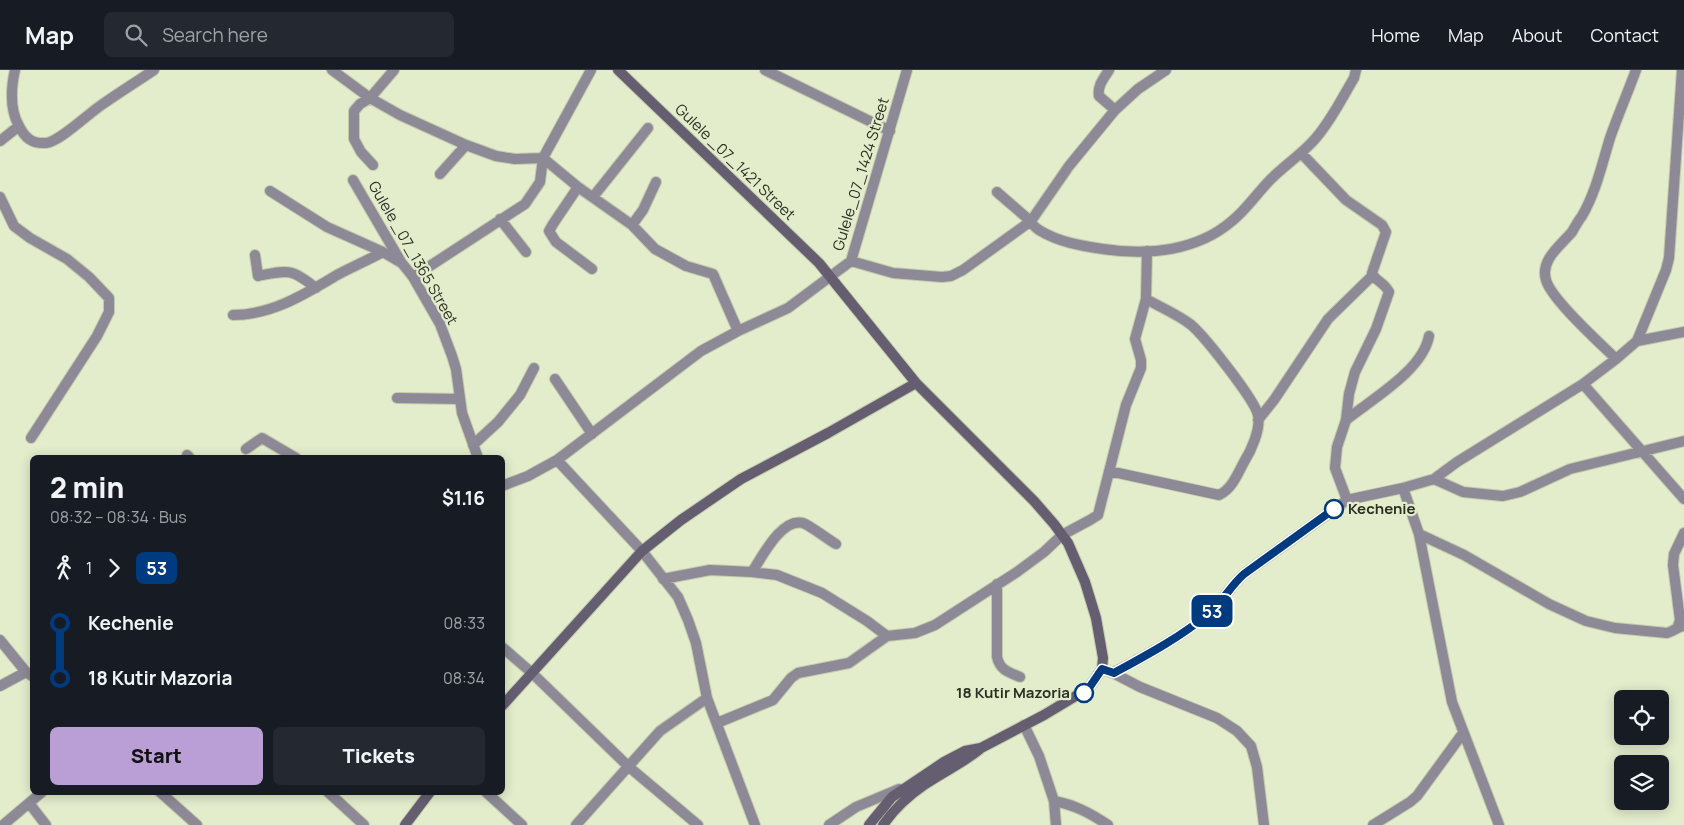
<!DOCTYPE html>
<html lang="en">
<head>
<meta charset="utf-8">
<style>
  body { margin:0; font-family:Manrope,sans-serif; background:#242831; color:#f1f3f6; height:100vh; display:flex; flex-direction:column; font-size:19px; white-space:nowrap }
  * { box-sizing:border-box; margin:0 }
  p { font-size:16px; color:#9ea1a6 }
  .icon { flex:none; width:28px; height:28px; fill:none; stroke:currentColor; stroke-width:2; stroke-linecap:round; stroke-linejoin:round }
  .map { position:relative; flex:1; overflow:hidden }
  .sheet { position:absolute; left:30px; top:385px; width:475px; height:340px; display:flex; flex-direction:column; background:#171b24; border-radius:8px; box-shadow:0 2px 12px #0003 }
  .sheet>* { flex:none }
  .badge { padding:0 10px; border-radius:8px; font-size:18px; line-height:32px }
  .tools { position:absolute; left:1614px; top:620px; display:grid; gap:10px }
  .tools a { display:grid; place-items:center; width:55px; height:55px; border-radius:8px; background:#171b24; box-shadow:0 2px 12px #0003; font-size:25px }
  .map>.badge { position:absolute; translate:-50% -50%; box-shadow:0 0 0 2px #fff }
  .legs { display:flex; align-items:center; gap:8px; height:55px; padding:0 20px; font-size:16px }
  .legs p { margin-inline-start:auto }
  .summary { display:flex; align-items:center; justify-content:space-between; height:85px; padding:0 20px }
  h1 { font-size:28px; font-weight:800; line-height:38px }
  .action { display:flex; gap:10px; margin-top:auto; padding:10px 20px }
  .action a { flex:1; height:58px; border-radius:8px; background:#b99fd5; color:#111; font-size:20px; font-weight:800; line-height:58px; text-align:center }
  .action a+a { background:#242831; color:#f1f3f6 }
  ul { padding:0 20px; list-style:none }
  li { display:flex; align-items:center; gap:18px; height:55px; font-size:19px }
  li i { display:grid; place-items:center; width:8px; height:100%; margin:0 6px; background:currentColor }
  li i::after { content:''; width:12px; height:12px; margin:-6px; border:4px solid; border-radius:50%; background:#171b24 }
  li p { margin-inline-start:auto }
  li:first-child i { background:linear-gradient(#0000 50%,currentColor 0) }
  li:last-child i { background:linear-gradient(currentColor 50%,#0000 0) }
  header { display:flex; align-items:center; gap:30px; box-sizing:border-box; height:70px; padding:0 25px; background:#171b24; border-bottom:1px solid #363941 }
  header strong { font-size:24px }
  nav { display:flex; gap:28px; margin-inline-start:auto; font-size:18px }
  .search { width:350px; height:45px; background:#242831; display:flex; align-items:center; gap:12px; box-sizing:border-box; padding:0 18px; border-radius:8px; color:#9ea1a6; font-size:19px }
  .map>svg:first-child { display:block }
</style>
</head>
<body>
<header>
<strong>Map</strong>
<div class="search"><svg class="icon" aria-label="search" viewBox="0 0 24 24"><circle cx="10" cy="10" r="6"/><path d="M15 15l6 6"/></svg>Search here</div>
<nav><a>Home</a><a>Map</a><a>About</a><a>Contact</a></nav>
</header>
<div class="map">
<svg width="1684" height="755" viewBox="0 0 1684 755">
  <rect width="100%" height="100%" fill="#e3eccb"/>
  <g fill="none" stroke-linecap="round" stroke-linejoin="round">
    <defs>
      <path id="minor" d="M 15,0 C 11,18 10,40 19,56 C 25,68 32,74 46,73 C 59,72 87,45 100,36 C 117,24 136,12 154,0
        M 332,0 L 370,28 L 400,45 L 466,75 L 496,86 L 515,89 L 543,88 L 578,117 L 632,155 L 655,179 L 686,196 L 713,204 L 738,261
        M 765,0 L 890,61
        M 1109,0 C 1104,8 1097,16 1099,26 L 1115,40
        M 0,71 L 19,56
        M 1301,83 L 1346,130 L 1382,155 L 1386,162 L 1372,203 C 1375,211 1384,212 1389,222 L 1376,259 L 1355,302 L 1349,324 L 1346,350 L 1337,377 L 1335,398 L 1347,430
        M 373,95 L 361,82 L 354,69 L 354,41 L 360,34 L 370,28 L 394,0
        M 440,104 L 466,75
        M 353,110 L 401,192 L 413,207 L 440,254 L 452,286 L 456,299 L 462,343 L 478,388
        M 578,117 L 553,154 L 549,161 L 556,172 L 592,199
        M 270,121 L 327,157 L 383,182
        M 997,122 C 1007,131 1018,140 1028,149 C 1032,153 1034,157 1039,160 C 1058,172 1082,176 1103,179 C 1148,186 1197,181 1232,151 C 1247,139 1257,123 1271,109 C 1285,95 1302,84 1315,69 C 1331,51 1342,28 1354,8 L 1356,0
        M 0,127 L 14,156 L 30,168 L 67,189 L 89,207 L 109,228 L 109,242 L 97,266 L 31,368
        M 593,127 L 648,58
        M 500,149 L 526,182
        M 632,155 L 643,140 L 656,112
        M 255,185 L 258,206 C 289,200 291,198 316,218
        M 851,191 L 893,203 L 942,207 L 951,206 L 963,200 L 1031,151 L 1069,96 L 1115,40 L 1138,19 L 1166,0
        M 413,207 L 525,134 L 540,112 L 543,88 L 591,0
        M 233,245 C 272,245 305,224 337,205 C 352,197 368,190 383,182 L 400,192
        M 1637,271 L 1684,262
        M 1616,289 C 1600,273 1551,229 1546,210 C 1540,190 1560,176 1572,162 C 1575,157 1578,151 1582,146 C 1596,122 1602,94 1610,68 C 1618,45 1628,22 1636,0
        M 555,309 L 592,364
        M 1583,314 L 1684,429
        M 397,328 L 460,329
        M 1258,350 L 1274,330 L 1328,249 L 1372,206
        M 1346,350 C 1372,329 1423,300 1429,266
        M 473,375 L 498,352 L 520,325 L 534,298
        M 246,379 L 262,368 L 296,388
        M 187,385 L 190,388
        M 557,390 L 642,481 L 678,527 L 688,550 L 696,573 L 707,628 L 755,755
        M 1109,401 L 1219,425 C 1232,419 1237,405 1244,392 C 1251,381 1261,359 1258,345 C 1255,330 1203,264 1190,254 C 1177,244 1160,237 1146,229
        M 1434,409 L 1463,422 L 1503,426 L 1520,422 L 1570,399 L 1684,371
        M 502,416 L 528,406 L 557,390 L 701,281 L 738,261 L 788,238 L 851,191 L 907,0
        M 1403,418 L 1419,464 L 1452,632 L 1499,755
        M 1419,464 L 1464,485 L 1549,534 L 1586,551 L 1615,558 L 1667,563 C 1674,561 1677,557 1684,556
        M 752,502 C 762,487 782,447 803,453 C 811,456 827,469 836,474
        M 663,509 L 710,500 L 752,502 L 777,505 L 822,523 L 867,551 L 887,566
        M 997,514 L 997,587 C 1000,600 1008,602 1020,607
        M 1678,556 L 1680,550 L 1673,495 L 1674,484 L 1684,463
        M 0,570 L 26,602
        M 502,577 L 532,603 L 629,697 L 698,755
        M 1102,599 L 1113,603 C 1145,586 1181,567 1208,544 C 1223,532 1230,516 1244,504 L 1347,430 L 1403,418 L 1434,409 L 1457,392 L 1583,314 L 1616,289 L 1637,271 L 1666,200 L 1669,188 L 1682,0
        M 1113,603 L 1140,617 L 1217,648 L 1237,661 L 1251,676 L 1257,697 L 1264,755
        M 0,616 L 26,602 L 32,606
        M 717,653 L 773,630 L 791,608 L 798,603 L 849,593 L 887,566 L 915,563 L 935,555 L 1017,502 L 1044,482 L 1062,465 L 1090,450 L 1098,445 L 1126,335 L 1141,298 L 1141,290 L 1135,269 L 1146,229 L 1147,181
        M 1024,655 L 1039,686 L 1054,731 L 1056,755
        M 160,722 L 197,755
        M 328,722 L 364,755
        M 486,722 L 522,755
        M 1054,731 C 1075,735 1090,743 1108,755
        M 29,733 L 46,755
        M 3,755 L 42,722
        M 576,755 L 660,661 L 707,628
        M 829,755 L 856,737 L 899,719
        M 1373,755 L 1410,732 L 1417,726 L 1463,663"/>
      <path id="secondary" d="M 618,0 L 819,193 L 916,313 L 1034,431 L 1054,454 L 1068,473 L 1085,512 L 1096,548 L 1103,588 L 1102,599 L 1089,618 L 1044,645 L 981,678 L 965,681 L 944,692 L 892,727 L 869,755
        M 502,636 L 642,481 L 681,450 L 741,409 L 828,363 L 916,313
        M 405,755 L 430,722
        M 883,755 C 894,739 908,726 924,715 C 943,702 963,693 980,679"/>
    </defs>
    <!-- minor casing -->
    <use href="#minor" stroke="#c2caad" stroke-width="12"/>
    <!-- secondary casing -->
    <use href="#secondary" stroke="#c2caad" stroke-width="12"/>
    <!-- minor -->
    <use href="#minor" stroke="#8e8996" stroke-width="10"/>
    <!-- secondary -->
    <use href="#secondary" stroke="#655d70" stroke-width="10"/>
  </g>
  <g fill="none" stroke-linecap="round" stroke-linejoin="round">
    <defs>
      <path id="line-1" d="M 1084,623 L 1089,618 L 1102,599 L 1114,603 C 1145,586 1181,567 1208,544 C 1223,532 1230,516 1244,504 L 1334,439"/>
    </defs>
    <!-- line-1 casing -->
    <use href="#line-1" stroke="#fff" stroke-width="11"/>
    <!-- line-1 -->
    <use href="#line-1" stroke="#003b80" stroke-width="8"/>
  </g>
  <!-- markers -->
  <g fill="#fff" stroke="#003b80" stroke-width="2.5">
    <circle cx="1334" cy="439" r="9"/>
    <circle cx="1084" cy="623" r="9"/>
  </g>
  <g text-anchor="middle" stroke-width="4.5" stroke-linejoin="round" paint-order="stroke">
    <!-- street labels -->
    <g font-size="15" fill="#2b2f22" stroke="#e3eccb">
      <text transform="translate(735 92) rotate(44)" y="5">Gulele _07_1421 Street</text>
      <text transform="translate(861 104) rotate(-73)" y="5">Gulele_07_1424 Street</text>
      <text transform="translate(413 183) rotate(60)" y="5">Gulele _07_1365 Street</text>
    </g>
    <!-- stop labels -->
    <g font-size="15" font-weight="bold" fill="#2b2f22" stroke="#e3eccb" text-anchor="start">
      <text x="1348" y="444">Kechenie</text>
      <text x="1070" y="628" text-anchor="end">18 Kutir Mazoria</text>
    </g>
  </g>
</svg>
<div class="tools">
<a><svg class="icon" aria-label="locate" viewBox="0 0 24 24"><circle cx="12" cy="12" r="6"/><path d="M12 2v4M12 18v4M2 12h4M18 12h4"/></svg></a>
<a><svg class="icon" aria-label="layers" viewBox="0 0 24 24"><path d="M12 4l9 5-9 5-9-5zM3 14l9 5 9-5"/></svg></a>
</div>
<b class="badge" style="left:1212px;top:541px;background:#003b80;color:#fff">53</b>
<section class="sheet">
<div class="summary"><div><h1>2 min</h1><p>08:32 – 08:34 · Bus</p></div><b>$1.16</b></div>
<div class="legs"><svg class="icon" aria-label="walk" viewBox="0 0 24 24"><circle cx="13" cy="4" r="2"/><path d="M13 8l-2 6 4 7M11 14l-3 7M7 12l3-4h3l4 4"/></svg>1<svg class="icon" aria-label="forward" viewBox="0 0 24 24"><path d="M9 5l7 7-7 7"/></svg><b class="badge" style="background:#003b80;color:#fff">53</b></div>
<ul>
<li><i style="color:#003b80"></i><b>Kechenie</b><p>08:33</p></li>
<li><i style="color:#003b80"></i><b>18 Kutir Mazoria</b><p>08:34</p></li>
</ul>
<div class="action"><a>Start</a><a>Tickets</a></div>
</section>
</div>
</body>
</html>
